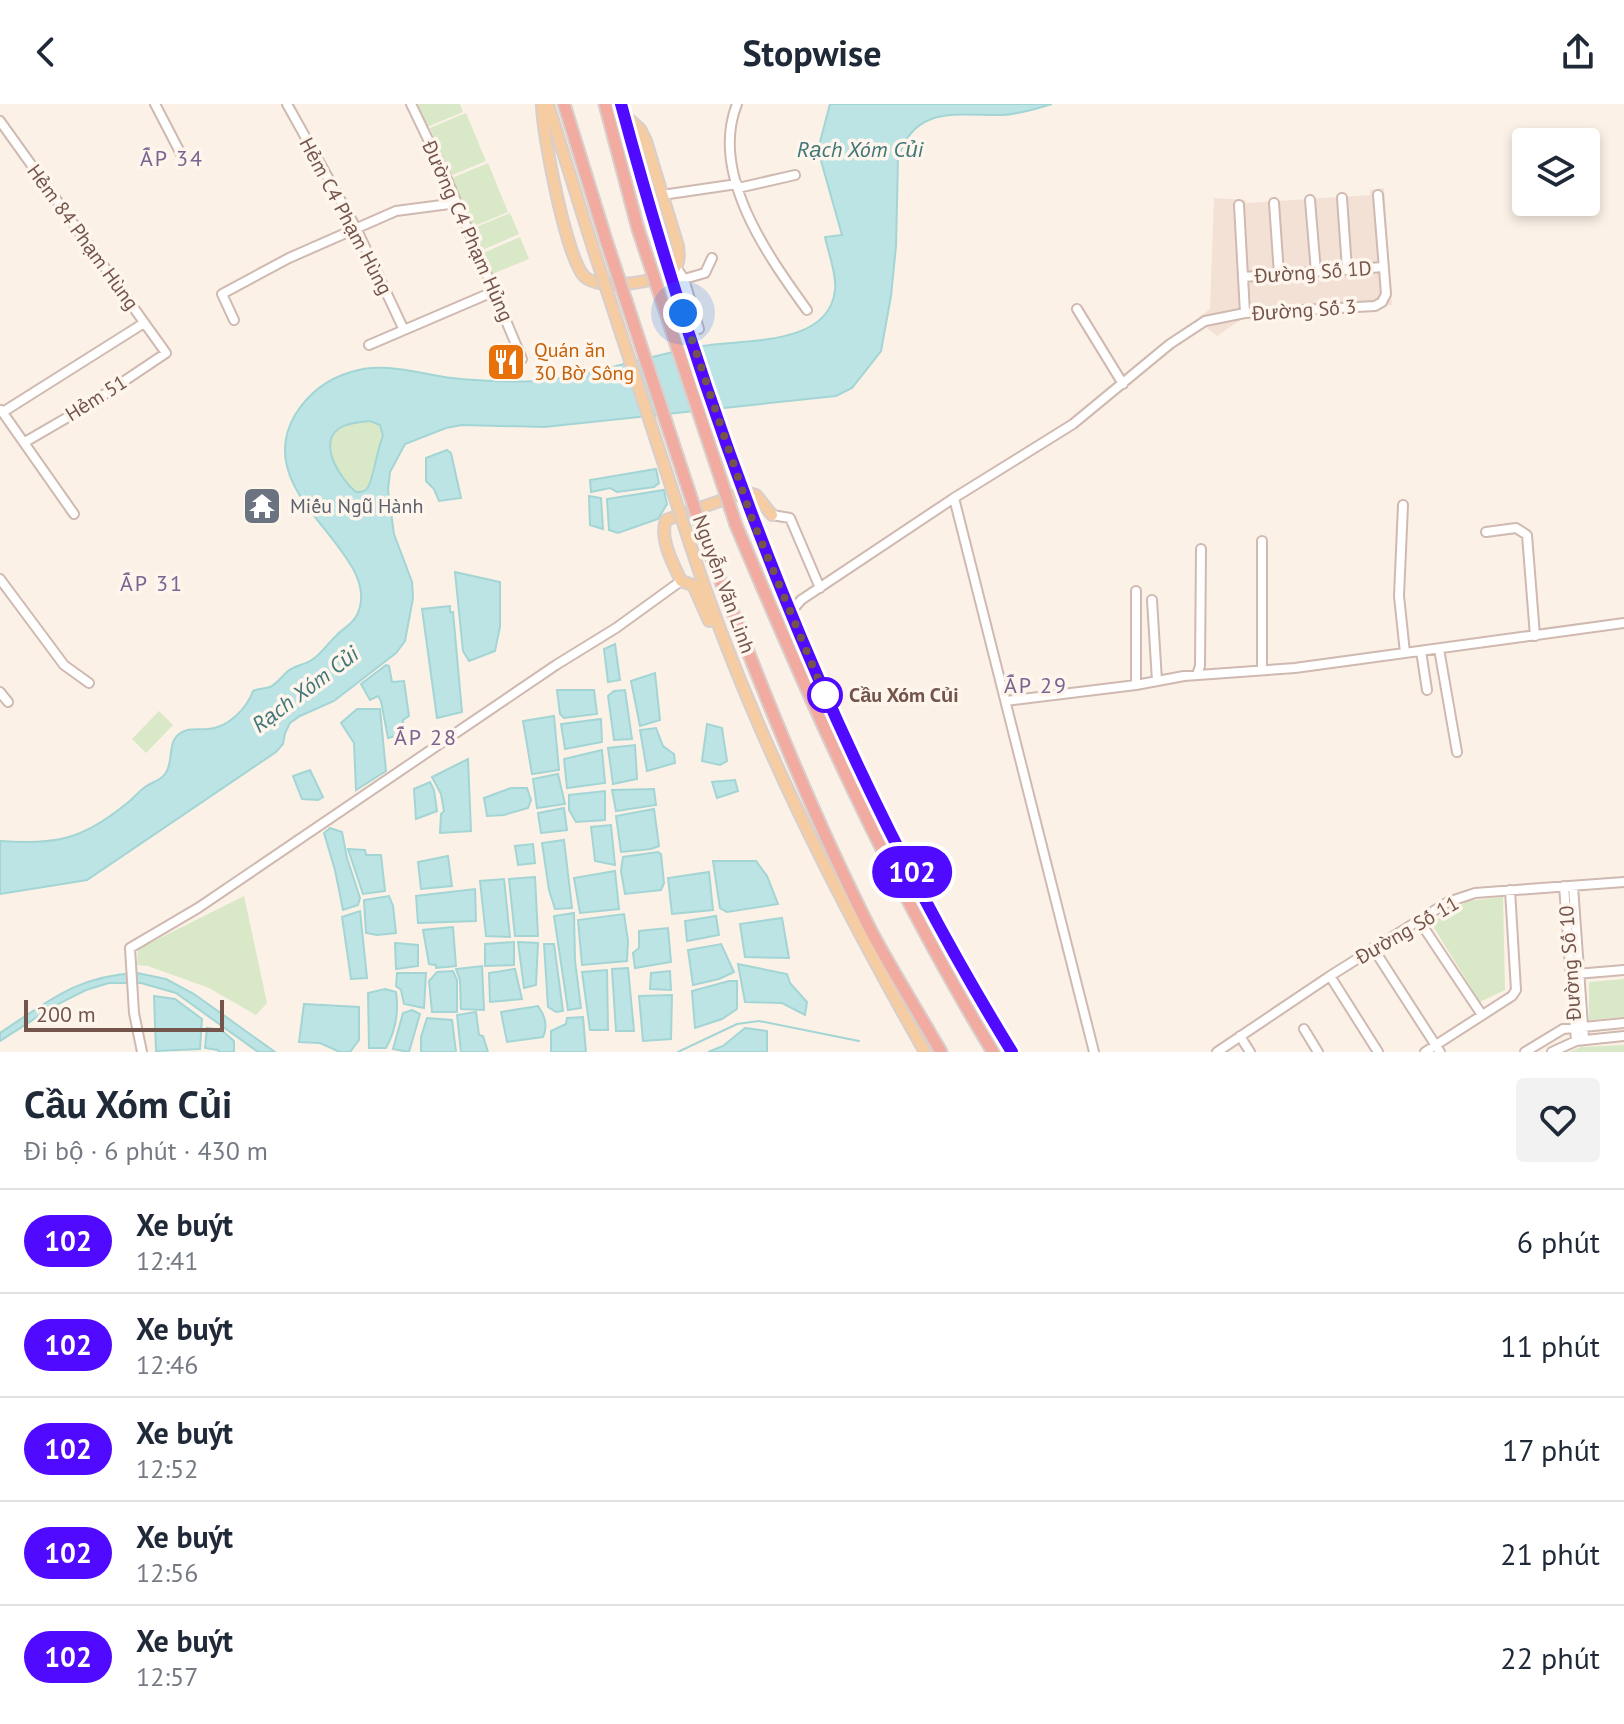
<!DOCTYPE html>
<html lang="vi">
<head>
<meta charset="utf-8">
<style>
  body { margin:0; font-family:"PT Sans",sans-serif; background:#f2f2f3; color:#1f2937; height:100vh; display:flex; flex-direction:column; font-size:30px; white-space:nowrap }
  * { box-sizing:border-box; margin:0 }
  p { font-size:26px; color:#747a83 }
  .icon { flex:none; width:44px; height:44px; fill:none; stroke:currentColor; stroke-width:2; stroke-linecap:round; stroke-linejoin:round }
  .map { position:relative; height:948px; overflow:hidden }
  .details { display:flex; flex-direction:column; background:#fff; flex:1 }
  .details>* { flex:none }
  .badge { padding:0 16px; border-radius:26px; font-size:28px; line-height:52px }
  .buttons { position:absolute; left:1512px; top:24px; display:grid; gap:16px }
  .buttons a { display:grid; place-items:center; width:88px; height:88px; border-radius:8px; background:#fff; box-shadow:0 4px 12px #0003; font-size:40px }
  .scale { position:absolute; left:24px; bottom:20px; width:200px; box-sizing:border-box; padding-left:8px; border:4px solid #74554c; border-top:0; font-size:22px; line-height:28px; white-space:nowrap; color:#74554c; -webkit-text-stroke:6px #fef5ed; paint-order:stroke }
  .you { position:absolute; width:40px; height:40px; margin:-20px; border:6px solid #fff; border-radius:50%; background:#1a73e8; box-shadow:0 0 0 12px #1a73e833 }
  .map>.badge { position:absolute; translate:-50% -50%; box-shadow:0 0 0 4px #fff }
  .round { display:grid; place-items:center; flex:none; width:84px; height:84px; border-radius:8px; background:#f2f2f3 }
  .summary { display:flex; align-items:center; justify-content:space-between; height:136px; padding:0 24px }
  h1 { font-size:38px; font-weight:800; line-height:60px }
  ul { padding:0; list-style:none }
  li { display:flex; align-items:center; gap:24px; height:104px; padding:0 24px; border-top:2px solid #e0e1e3 }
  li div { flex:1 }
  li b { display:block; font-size:30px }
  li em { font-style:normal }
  li .badge { min-width:88px; font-weight:700; text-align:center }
  header { display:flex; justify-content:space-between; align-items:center; height:104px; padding:0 24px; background:#fff; font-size:36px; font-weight:800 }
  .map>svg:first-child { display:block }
</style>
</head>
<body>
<header><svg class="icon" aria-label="back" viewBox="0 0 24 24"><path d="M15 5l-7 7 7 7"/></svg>Stopwise<svg class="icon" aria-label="share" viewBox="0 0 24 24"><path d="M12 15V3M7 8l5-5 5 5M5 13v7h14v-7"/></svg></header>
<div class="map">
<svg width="1624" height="948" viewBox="0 0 1624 948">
  <rect width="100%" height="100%" fill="#fbf1e7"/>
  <!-- residential -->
  <path fill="#f3e1d6" d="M 1384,84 L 1392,201 L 1260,210 L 1242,215 L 1217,232 L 1205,222 L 1199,213 L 1210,205 L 1214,94 L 1245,96 L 1246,99 L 1370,91 L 1370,86 Z"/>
  <!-- green -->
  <path fill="#d9e8c6" d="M 418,0 L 460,0 L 463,8 L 427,23 Z
    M 466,9 L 486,57 L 450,72 L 430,24 Z
    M 488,59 L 508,108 L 472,123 L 452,74 Z
    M 510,109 L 519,130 L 480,147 L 471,125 Z
    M 520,133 L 529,155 L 490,171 L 481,150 Z
    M 370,317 L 380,321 L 383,332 L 368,382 L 363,387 L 356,388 C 341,376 318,341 338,325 C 346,318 360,318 370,317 Z
    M 159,607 L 173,621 L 146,649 L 132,635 Z
    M 244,792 L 267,899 L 256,911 L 209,884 L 148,862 L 137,861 L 138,845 Z
    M 1503,793 L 1505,886 L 1480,898 L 1431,819 L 1468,797 Z
    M 1624,875 L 1624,913 L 1589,916 L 1589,878 Z
    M 1624,941 L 1624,948 L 1569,948 L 1581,943 Z"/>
  <!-- water -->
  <path fill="#bce4e4" stroke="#a3d5d5" stroke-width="2" fill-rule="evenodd" d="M 830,0 L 1052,0 C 1036,5 1019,10 1002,11 C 958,12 914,0 898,55 L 896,142 L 891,192 L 881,247 L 852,284 L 836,292 L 544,323 L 462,321 L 446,324 L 405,340 L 390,368 L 388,386 L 394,430 L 412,478 L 413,494 L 405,537 L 396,549 L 334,597 L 300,612 L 290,619 L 285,629 L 283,640 L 276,648 L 87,776 L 0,790 L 0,737 C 55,741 82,736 126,700 C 133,695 138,688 145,683 C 152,678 160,677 165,670 C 174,659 167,639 179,630 C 187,623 198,626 208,625 C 228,624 247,604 253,587 C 259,584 265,585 270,583 C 278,579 282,572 288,567 C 294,562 303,561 310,557 C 321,551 327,540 336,532 C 343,524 352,521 357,511 C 387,449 247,393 295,311 C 308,290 327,275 351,268 C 383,257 420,270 452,274 C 478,277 523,279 549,276 C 600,269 651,251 702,242 C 743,235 829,243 835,186 C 837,170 828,148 825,133 L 842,131 L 820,53 L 820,38 ZM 370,317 L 380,321 L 383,332 C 377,345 373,376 368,383 C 364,389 362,387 356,388 C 341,376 318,341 338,325 C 346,319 360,318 370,317 Z
    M 447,346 L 451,349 L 461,394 L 439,397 L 434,385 L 426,377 L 426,354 Z
    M 656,365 L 659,379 L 654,383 L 617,388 L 610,384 L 591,388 L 590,376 Z
    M 664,386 L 667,400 L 658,415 L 618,429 L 609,426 L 607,395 Z
    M 589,392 L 601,394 L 603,425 L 590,421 Z
    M 455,468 L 500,478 L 500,523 L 495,547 L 469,557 L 463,547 Z
    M 450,502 L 450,508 L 453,508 L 462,608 L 437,614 L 422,505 Z
    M 615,540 L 620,576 L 608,578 L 604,545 Z
    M 386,561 L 389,562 L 392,578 L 404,577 L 409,612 L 403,616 L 404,630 L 388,634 L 381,597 L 378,592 L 370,596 L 361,580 Z
    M 655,569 L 660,616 L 640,622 L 631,577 Z
    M 557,586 L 594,586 L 597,610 L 564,614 L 560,610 Z
    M 625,586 L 632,635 L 614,636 L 608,592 L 614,587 Z
    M 357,605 L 380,605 L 386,667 L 356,686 L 354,639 L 341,619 Z
    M 554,612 L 559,666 L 532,670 L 523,617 Z
    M 601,615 L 602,638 L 565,645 L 561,620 Z
    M 707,620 L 722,624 L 727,657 L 720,661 L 702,657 Z
    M 656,624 L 663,642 L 674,650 L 675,659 L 647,667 L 640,626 Z
    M 635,641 L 637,675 L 613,680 L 608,644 Z
    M 602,646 L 605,679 L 567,684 L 564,655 Z
    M 468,655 L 471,727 L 440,729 L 441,710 L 444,707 L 441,690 L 432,673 Z
    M 310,666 L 323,693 L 318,696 L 302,695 L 293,672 Z
    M 558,670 L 565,700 L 537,704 L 533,675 Z
    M 735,676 L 738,687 L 717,694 L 712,678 Z
    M 430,678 L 434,686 L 437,707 L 416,715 L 414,685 Z
    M 511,684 L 527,684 L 531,696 L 528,704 L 504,711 L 487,712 L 484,694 Z
    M 654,685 L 656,701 L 616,707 L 612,686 Z
    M 605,687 L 605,716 L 576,718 L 569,706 L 569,691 Z
    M 564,704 L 567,726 L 541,729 L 538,709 Z
    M 654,705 L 659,742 L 651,745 L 621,748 L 616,712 Z
    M 611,721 L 615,761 L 595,757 L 591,723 Z
    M 330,724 L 342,728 L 347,754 L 360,794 L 358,801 L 343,806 L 335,766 L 324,729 Z
    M 564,736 L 572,804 L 555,805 L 549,786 L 542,739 Z
    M 533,740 L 535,759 L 518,761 L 515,742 Z
    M 348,745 L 365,746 L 366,751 L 381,751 L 385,787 L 363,790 Z
    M 658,748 L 661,750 L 664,779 L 661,786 L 625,790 L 621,767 L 623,753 Z
    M 448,752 L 452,782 L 421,785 L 418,758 Z
    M 713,757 L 756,757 L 767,772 L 778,800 L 727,808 L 720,804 Z
    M 615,767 L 619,805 L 580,809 L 574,774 Z
    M 709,768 L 713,806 L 672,810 L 668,774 Z
    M 535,773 L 538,832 L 515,832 L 509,775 Z
    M 504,775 L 510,833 L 486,832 L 480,777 Z
    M 475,785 L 476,817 L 418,819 L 416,792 Z
    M 389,792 L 393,802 L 396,829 L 377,831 L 366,829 L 364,796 Z
    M 360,807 L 367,874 L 351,875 L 342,813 Z
    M 574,809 L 575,857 L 581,904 L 568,906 L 554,812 Z
    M 624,810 L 628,837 L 627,857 L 582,861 L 578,816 Z
    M 716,812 L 719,831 L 687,837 L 685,817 Z
    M 782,814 L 789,854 L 745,853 L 740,820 Z
    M 453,823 L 456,862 L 436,864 L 436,861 L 429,860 L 423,826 Z
    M 668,824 L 671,858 L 635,864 L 633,849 L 639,844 L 639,827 Z
    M 514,838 L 514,861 L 485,862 L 485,840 Z
    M 518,838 L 538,839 L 536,881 L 524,884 Z
    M 395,839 L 418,841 L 418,862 L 396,865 Z
    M 544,840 L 554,840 L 563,907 L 556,908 L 548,903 Z
    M 721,840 L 734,868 L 719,875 L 693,881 L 688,846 Z
    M 738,860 L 787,870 L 790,879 L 807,898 L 805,911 L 782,899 L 745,898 Z
    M 482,862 L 484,906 L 461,905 L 460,876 L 456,865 Z
    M 628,864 L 634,927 L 616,927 L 612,865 Z
    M 515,865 L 522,895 L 490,898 L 489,869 Z
    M 607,866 L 608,926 L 590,926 L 582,868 Z
    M 453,867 L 457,876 L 457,908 L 432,908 L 429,877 L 437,868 Z
    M 670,867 L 671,886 L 650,885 L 651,869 Z
    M 137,869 L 166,875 L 194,890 L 275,948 L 258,948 L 176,889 L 141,879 L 109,879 L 86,886 L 56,901 L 0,937 L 0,929 C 49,897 76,872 137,869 Z
    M 397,869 L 426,869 L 424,904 L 404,900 L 401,886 L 396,882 Z
    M 729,877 L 737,877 L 737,905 L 722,915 L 695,924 L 692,887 Z
    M 385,885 L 396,888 C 399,908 396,926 386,944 L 369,944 L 368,889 Z
    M 672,891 L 671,935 L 643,937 L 639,892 Z
    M 154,892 L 175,895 L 202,915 L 200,945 L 156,947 Z
    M 304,900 L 359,903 L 359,936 L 350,948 L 340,948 L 320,939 L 299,938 Z
    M 538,902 C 545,911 548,923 543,933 L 507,938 L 501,908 Z
    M 412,906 L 420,910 L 409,948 L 393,945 L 403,909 Z
    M 476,908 L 479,931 L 483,932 L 488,948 L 461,948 L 457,911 Z
    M 583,913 L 586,948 L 551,948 L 551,927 L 566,920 L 567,914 Z
    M 427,914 L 452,916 L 456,948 L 421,948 L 421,933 Z
    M 207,924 L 221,926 L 234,937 L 234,948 L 219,948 L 218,946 L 205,944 Z
    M 745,924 L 767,927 L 767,948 L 708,948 L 723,942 Z"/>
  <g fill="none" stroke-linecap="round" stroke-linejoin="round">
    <!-- stream -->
    <path stroke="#a3d5d5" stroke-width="2" d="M 678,948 L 737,920 L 759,917 L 859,937"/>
    <defs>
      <path id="minor" d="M 155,0 L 182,52
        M 287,0 L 356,124 L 403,224
        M 411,0 L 446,73 L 522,255
        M 737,0 C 709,70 768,152 807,206
        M 0,17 L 166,249 L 87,302 L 25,338
        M 738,84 L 795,71
        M 662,91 L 737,80
        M 1342,94 L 1347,165
        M 1310,96 L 1316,168
        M 1274,99 L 1279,170
        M 1239,101 L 1245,209
        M 676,163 L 684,175 L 705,169 L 712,154
        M 1243,173 L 1383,163
        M 684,175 L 699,225
        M 1077,205 L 1123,280
        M 234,216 L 222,190 L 289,154 L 396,107 L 457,99
        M 369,241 L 495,187
        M 1,306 L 74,410
        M 3,308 L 144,219
        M 954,394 L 1094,948
        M 1403,401 L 1399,492 L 1405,549
        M 772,411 L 790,414 L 820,484
        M 1486,428 L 1516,424 L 1527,431 L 1535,532
        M 0,475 L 64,561 L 89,579
        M 1136,487 L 1136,581
        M 1152,496 L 1157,577
        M 790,509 L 801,496 L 954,394 L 1073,320 L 1170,240 L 1205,217 L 1245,209 L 1375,202 L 1382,198 L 1386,190 L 1378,91
        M 1439,545 L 1457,648
        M 1421,547 L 1427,586
        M 1262,565 L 1262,437
        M 1197,571 L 1200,562 L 1201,445
        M 0,588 L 8,598
        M 1006,597 L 1136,581 L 1184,572 L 1295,564 L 1624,519
        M 1564,782 L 1576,937
        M 1573,782 L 1584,936
        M 1418,815 L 1482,911
        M 1373,844 L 1440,948
        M 1576,870 L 1624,866
        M 1330,872 L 1378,948
        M 1304,925 L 1318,948
        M 1240,932 L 1250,948
        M 142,948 L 134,909 L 130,844 L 198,804 L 556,561 L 616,524 L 681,477
        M 1217,948 L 1330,872 L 1448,798 L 1475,789 L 1624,778
        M 1425,948 L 1512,892 L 1516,886 L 1510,786
        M 1525,948 L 1563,925 L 1624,919
        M 1552,948 L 1576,937 L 1624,932"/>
      <path id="major" d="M 542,0 C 542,28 567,158 585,173 C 600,187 660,179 674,165 C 680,159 679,150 678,142 L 646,37 L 640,25 L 624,11
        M 548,0 L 592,141
        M 621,0 L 653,120
        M 752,415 C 827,598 907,779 1012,948
        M 690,440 C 748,618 833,786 925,948
        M 709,517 L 693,481 L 681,477 C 673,459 659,435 666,416 L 745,388 L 756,391 L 772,411"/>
      <path id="highway" d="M 564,0 L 606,136
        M 605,0 L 638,125
        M 736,421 C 812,602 891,780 993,948
        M 705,436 C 755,568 807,700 871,827 C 893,868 918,908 941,948"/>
    </defs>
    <!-- minor casing -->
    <use href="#minor" stroke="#cfb9b0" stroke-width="12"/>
    <!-- major casing -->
    <use href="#major" stroke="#d8cfcd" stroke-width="14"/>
    <!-- highway casing -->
    <use href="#highway" stroke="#d8cfcd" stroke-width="15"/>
    <!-- minor -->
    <use href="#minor" stroke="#fff" stroke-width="8"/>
    <!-- major -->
    <use href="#major" stroke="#f6cca3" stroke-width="10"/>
    <!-- highway -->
    <use href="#highway" stroke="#f2aba1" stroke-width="11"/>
    <defs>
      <path id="major-bridge" d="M 653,120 L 752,415
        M 592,141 L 690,440"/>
      <path id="highway-bridge" d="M 638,125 L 736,421
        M 606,136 L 705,436"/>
    </defs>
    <!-- major-bridge casing -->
    <use href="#major-bridge" stroke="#d8cfcd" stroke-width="14" stroke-linecap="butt"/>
    <!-- highway-bridge casing -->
    <use href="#highway-bridge" stroke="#d8cfcd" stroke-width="15" stroke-linecap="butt"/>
    <!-- major-bridge -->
    <use href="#major-bridge" stroke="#f6cca3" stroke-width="10"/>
    <!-- highway-bridge -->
    <use href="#highway-bridge" stroke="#f2aba1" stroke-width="11"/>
  </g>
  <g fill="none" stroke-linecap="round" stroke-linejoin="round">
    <defs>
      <path id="line" d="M 621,0 C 710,331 832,655 1012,948"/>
    </defs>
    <!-- line casing -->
    <use href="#line" stroke="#fff" stroke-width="18"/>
    <!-- line -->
    <use href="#line" stroke="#4f0aff" stroke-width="12"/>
    <!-- walk -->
    <path stroke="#74554c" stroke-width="8" stroke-dasharray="0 14.4" d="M 683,209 L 752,415 L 828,599 L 825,591"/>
  </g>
  <!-- icons -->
  <defs>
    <symbol id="restaurant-square" viewBox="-11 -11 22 22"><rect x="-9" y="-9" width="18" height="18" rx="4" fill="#e8710a" stroke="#fef5ed"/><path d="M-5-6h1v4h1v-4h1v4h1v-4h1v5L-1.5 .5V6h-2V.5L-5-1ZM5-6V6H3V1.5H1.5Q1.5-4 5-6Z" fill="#fff"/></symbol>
    <symbol id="temple-square" viewBox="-11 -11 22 22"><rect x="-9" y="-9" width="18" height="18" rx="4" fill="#6b7280" stroke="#fef5ed"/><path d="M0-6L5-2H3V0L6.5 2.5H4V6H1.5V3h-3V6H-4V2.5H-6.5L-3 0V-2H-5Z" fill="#fff"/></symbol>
  </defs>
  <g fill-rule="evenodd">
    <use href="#restaurant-square" x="484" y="236" width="44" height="44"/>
    <use href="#temple-square" x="240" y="380" width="44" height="44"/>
  </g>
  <!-- markers -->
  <circle fill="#fff" stroke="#4f0aff" stroke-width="4" cx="825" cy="591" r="16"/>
  <g text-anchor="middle" stroke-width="7" stroke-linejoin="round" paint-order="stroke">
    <!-- street labels -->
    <g font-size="20" fill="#74554c" stroke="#fef5ed">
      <text transform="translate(346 112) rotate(62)" y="7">Hẻm C4 Phạm Hùng</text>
      <text transform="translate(468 127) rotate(66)" y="7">Đường C4 Phạm Hủng</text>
      <text transform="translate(83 133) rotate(54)" y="7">Hẻm 84 Phạm Hùng</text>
      <text transform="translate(1313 168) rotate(-4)" y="7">Đường Số 1D</text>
      <text transform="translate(1304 206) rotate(-4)" y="7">Đường Số 3</text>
      <text transform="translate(96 294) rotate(-32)" y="7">Hẻm 51</text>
      <text transform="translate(724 480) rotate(70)" y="7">Nguyễn Văn Linh</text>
      <text transform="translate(1407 826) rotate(-30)" y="7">Đường Số 11</text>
      <text transform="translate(1570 859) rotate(-94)" y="7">Đường Số 10</text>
    </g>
    <!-- food labels -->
    <g font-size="20" fill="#c56008" stroke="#fef5ed" text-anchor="start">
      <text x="534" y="253">Quán ăn<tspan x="534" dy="23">30 Bờ Sông</tspan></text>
    </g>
    <!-- worship labels -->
    <g font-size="20" fill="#5b616d" stroke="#fef5ed" text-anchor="start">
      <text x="290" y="409">Miếu Ngũ Hành</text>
    </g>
    <!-- stop labels -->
    <g font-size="20" font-weight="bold" fill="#74554c" stroke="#fef5ed" text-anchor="start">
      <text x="849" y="598">Cầu Xóm Củi</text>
    </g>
    <!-- water labels -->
    <g font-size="22" font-style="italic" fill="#417778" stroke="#fef5ed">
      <text x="860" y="53">Rạch Xóm Củi</text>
      <text transform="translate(305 585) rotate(-37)" y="8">Rạch Xóm Củi</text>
    </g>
    <!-- neighbourhood labels -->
    <g font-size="22" letter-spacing="2" fill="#7b6490" stroke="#fef5ed">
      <text x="172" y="62">ẤP 34</text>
      <text x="152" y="487">ẤP 31</text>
      <text x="1036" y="589">ẤP 29</text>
      <text x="426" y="641">ẤP 28</text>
    </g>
  </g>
</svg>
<div class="buttons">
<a><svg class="icon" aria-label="layers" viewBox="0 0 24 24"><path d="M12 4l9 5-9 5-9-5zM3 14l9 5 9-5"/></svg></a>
</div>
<div class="scale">200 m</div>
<div class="you" style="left:683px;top:209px"></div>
<b class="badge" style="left:912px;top:768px;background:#4f0aff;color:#fff">102</b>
</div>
<section class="details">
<div class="summary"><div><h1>Cầu Xóm Củi</h1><p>Đi bộ · 6 phút · 430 m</p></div><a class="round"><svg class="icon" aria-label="heart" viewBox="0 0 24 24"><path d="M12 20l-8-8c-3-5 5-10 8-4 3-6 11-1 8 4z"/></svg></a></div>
<ul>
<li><span class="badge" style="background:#4f0aff;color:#fff">102</span><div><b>Xe buýt</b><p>12:41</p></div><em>6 phút</em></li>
<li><span class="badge" style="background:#4f0aff;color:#fff">102</span><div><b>Xe buýt</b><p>12:46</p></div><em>11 phút</em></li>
<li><span class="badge" style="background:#4f0aff;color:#fff">102</span><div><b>Xe buýt</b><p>12:52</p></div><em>17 phút</em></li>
<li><span class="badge" style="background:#4f0aff;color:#fff">102</span><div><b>Xe buýt</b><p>12:56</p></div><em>21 phút</em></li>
<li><span class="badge" style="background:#4f0aff;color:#fff">102</span><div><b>Xe buýt</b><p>12:57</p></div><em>22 phút</em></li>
</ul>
</section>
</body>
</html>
